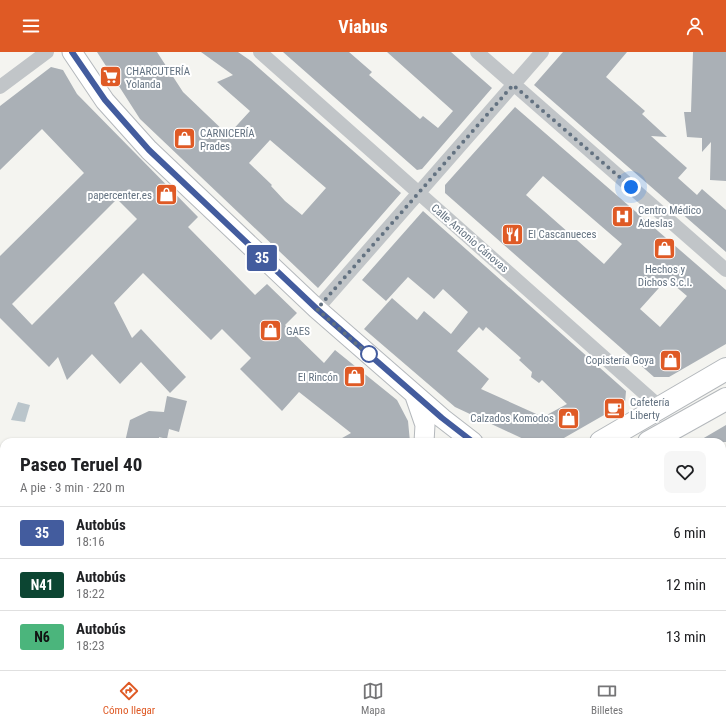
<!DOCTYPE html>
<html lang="es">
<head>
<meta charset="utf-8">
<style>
  body { margin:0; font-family:"Roboto Condensed",sans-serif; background:#f6f6f6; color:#202124; height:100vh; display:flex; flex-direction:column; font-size:15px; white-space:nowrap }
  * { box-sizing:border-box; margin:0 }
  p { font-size:13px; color:#757577 }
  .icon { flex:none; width:22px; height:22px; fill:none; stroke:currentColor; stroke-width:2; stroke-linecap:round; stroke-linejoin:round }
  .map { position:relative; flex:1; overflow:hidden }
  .panel { position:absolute; left:0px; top:386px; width:726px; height:232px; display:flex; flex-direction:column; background:#fff; border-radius:12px 12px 0 0; box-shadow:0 1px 3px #0004 }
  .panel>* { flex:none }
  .badge { padding:0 8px; border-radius:3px; font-size:14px; line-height:26px }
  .you { position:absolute; width:20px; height:20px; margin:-10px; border:3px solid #fff; border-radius:50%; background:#1a73e8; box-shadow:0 0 0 6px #1a73e833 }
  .map>.badge { position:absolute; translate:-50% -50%; box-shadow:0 0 0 2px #fff }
  .round { display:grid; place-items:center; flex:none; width:42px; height:42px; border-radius:8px; background:#f6f6f6 }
  .overview { display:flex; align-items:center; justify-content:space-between; height:68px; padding:0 20px }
  h1 { font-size:19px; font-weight:700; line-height:30px }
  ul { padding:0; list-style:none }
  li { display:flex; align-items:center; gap:12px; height:52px; padding:0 20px; border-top:1px solid #e0e0e0 }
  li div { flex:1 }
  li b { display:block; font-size:15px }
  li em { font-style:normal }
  li .badge { min-width:44px; font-weight:700; text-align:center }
  header { display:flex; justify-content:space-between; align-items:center; height:52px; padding:0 20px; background:#df5a25; color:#fff; font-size:18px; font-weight:700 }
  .dock { display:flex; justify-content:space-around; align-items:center; height:56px; border-top:1px solid #e0e0e0; background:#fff; font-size:11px; color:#757577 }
  .dock a { display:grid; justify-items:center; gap:2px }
  .dock .selected { color:#df5a25 }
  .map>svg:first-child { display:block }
</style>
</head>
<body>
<header><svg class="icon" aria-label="menu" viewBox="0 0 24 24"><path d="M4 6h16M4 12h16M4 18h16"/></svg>Viabus<svg class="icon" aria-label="person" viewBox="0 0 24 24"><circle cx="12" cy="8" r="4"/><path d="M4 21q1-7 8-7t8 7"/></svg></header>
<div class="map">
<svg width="726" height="618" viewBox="0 0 726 618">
  <rect width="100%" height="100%" fill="#f4f4f0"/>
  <!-- water -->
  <path fill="#bac5cb" d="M 18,350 L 30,353 L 25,370 L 11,368 Z"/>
  <!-- building -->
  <path fill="#aab0b6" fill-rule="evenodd" d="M 97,0 L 157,0 L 183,40 L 228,83 L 250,59 L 217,30 L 233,23 L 201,0 L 238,0 L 251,9 L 401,141 L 318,236 L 140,67 ZM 270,88 L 326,136 L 302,163 L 285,149 L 271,134 L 272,133 L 249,111 Z
    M 283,0 L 349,0 L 372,20 L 369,23 L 420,67 L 423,64 L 438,76 L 453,59 L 387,0 L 451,0 L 492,36 L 422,117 L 417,118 Z
    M 563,0 L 627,0 L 606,25 L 645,59 L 642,62 L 667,85 L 651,84 L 687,116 L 678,126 L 697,143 L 702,137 L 726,158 L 726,200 L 534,33 Z
    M 693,0 L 726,0 L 726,129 L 710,128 L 711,90 L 702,100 L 702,86 L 687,85 L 684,60 L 691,60 Z
    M 51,15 L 63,18 L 77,42 L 198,165 L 188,175 L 255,243 L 267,232 L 297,261 L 285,273 L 324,311 L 335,298 L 397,348 L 408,369 L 410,390 L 335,390 L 351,381 L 299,340 L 282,359 L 240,317 L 251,306 L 222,277 L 211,288 L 143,221 L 114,251 L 132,286 L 141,277 L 186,325 L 170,341 L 141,310 L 120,332 L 92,302 L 67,328 L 58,305 L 49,315 L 0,266 L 0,204 L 84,121 L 42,77 L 0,118 L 0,54 ZM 117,147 L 137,167 L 32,273 L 12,252 Z
    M 515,55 L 726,238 L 726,292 L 669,325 L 654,325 L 445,141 L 445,133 ZM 543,124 L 622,192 L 604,212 L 526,143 ZM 667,227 L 687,244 L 660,275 L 640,257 Z
    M 423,159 L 626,339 L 625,351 L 557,390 L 530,390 L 455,355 L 364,277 L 392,246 L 417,268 L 424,259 L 451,282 L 468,260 L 443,237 L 434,247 L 408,225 L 386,249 L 362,228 ZM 479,275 L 483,279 L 486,275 L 521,306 L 519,308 L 532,320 L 531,325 L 539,331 L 542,328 L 567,352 L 543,365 L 481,337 L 489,327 L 457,299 Z
    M 167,344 L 187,349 L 179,380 L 169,377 L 167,387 L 159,385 L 159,389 L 125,390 L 130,368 L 149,359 L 164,360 Z
    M 726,373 L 726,390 L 697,390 Z"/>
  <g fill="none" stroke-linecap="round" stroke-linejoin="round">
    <defs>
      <path id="secondary" d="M 72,0 L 105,49 L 149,98 L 317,257 L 442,366 L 473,390
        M 415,344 L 425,373 L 424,390
        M 289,614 L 290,618
        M 311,618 L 314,614"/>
      <path id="primary" d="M 601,390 L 726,317
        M 649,390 L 726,347
        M 113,618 L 120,614"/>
    </defs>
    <!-- secondary casing -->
    <use href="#secondary" stroke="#b4b8bc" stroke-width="21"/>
    <!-- primary casing -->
    <use href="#primary" stroke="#b4b8bc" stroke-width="24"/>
    <!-- path -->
    <path stroke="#bbbdbf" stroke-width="2.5" stroke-dasharray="2 2" stroke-linecap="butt" d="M 160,618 L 167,614"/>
    <!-- minor -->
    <path stroke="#c1c5c8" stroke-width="14" d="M 260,0 L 661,356
      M 477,0 L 726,218
      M 0,35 L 47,0
      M 317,257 L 542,0
      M 469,614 L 471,618
      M 535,614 L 540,618
      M 481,618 L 484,614"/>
    <!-- secondary -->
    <use href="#secondary" stroke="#fff" stroke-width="19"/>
    <!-- primary -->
    <use href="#primary" stroke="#fff" stroke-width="22"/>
  </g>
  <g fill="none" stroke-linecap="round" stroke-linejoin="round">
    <defs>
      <path id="line" d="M 72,0 L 105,48 L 149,98 L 317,257 L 442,366 L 473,390"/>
    </defs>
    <!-- line casing -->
    <use href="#line" stroke="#fff" stroke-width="9"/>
    <!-- line -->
    <use href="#line" stroke="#435c9e" stroke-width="6"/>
    <!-- walk -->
    <path stroke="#637281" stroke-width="4" stroke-dasharray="0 7.2" d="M 369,302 L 370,304 L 317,257 L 513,33 L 631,135"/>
  </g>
  <!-- icons -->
  <defs>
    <symbol id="supermarket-square" viewBox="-11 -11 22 22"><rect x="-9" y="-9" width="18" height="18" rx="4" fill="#df5a25" stroke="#fff"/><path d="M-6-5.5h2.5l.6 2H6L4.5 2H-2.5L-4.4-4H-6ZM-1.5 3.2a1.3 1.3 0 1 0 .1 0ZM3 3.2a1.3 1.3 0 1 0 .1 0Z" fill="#fff"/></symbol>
    <symbol id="shop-square" viewBox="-11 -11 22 22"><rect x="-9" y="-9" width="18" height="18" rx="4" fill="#df5a25" stroke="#fff"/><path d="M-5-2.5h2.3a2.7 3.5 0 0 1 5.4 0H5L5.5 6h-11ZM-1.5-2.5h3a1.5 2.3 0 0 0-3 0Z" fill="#fff"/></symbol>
    <symbol id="hospital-square" viewBox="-11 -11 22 22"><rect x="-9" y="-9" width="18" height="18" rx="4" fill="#df5a25" stroke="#fff"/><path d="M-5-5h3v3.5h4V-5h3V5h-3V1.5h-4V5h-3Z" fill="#fff"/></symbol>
    <symbol id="restaurant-square" viewBox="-11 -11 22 22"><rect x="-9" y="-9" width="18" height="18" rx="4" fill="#df5a25" stroke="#fff"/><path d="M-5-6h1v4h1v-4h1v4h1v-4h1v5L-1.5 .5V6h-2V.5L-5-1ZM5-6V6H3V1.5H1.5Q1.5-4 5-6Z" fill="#fff"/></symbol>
    <symbol id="cafe-square" viewBox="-11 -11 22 22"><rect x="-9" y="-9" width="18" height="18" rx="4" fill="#df5a25" stroke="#fff"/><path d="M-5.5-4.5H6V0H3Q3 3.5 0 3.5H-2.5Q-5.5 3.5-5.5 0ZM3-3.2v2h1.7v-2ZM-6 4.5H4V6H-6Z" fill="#fff"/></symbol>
  </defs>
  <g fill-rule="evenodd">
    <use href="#supermarket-square" x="98" y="12" width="25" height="25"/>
    <use href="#shop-square" x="172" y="74" width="25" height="25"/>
    <use href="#shop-square" x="154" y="130" width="25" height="25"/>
    <use href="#hospital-square" x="610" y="152" width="25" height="25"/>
    <use href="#restaurant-square" x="500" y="170" width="25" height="25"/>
    <use href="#shop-square" x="652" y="184" width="25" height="25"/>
    <use href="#shop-square" x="258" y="266" width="25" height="25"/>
    <use href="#shop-square" x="658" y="296" width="25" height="25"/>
    <use href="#shop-square" x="342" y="312" width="25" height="25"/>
    <use href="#cafe-square" x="602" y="344" width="25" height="25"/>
    <use href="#shop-square" x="556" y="354" width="25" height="25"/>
  </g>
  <!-- markers -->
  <circle fill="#fff" stroke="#435c9e" stroke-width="2" cx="369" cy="302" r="8"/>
  <g text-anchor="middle" stroke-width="4" stroke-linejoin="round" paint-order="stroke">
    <!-- poi labels -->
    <g font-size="11" fill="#637281" stroke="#fff" text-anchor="start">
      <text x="126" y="23">CHARCUTERÍA<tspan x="126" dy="13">Yolanda</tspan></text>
      <text x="200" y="85">CARNICERÍA<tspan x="200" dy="13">Prades</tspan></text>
      <text x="152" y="147" text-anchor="end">papercenter.es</text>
      <text x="638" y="162">Centro Médico<tspan x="638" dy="13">Adeslas</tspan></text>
      <text x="528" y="186">El Cascanueces</text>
      <text x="665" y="221" text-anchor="middle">Hechos y<tspan x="665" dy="13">Dichos S.c.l.</tspan></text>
      <text x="286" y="283">GAES</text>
      <text x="654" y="312" text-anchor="end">Copistería Goya</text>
      <text x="338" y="329" text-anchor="end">El Rincón</text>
      <text x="630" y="354">Cafetería<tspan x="630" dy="13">Liberty</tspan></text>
      <text x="554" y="370" text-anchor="end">Calzados Komodos</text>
    </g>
    <!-- street labels -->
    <g font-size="11" fill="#637281" stroke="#fff">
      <text transform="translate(470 186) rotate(41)" y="4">Calle Antonio Cánovas</text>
    </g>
  </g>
</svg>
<div class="you" style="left:631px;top:135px"></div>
<b class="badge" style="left:262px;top:206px;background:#435c9e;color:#fff">35</b>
<section class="panel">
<div class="overview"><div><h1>Paseo Teruel 40</h1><p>A pie · 3 min · 220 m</p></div><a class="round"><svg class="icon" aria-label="heart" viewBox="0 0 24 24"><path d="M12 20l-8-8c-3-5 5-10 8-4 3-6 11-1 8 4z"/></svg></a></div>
<ul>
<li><span class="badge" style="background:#435c9e;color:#fff">35</span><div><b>Autobús</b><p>18:16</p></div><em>6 min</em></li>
<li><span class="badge" style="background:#0c4532;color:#fff">N41</span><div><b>Autobús</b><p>18:22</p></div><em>12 min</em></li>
<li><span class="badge" style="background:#4bb57c;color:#111">N6</span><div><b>Autobús</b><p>18:23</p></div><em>13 min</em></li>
</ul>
</section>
</div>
<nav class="dock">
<a class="selected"><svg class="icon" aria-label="directions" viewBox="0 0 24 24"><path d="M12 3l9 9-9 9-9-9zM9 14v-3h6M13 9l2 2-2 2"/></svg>Cómo llegar</a>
<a><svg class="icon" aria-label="map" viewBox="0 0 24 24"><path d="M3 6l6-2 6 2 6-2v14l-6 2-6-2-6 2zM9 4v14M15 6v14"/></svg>Mapa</a>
<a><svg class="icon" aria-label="tickets" viewBox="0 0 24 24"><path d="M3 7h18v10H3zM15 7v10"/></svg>Billetes</a>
</nav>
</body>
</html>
